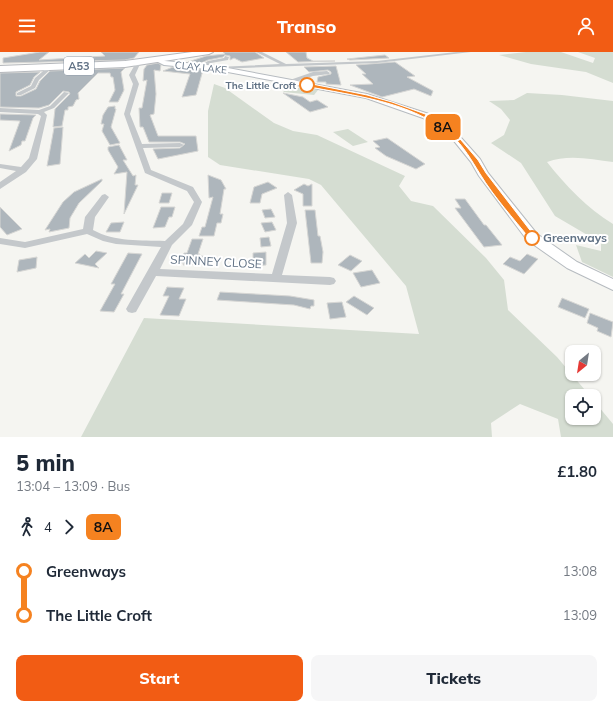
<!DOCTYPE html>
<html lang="en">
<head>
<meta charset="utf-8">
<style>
  body { margin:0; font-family:Mulish,sans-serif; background:#f6f6f7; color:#1f2937; height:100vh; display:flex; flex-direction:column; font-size:15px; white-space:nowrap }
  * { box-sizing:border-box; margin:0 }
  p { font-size:13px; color:#747a83 }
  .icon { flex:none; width:22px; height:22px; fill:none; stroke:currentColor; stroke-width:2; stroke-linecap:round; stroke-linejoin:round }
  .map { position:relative; height:385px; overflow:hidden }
  .sheet { display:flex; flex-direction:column; background:#fff; flex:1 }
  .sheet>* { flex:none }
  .badge { padding:0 8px; border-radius:6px; font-size:14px; line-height:26px }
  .needle { width:26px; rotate:210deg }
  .buttons { position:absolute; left:565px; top:293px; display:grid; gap:8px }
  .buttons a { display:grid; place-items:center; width:36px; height:36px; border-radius:8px; background:#fff; box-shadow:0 1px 3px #0004; font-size:20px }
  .map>.badge { position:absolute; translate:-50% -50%; box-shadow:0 0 0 2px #fff }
  .legs { display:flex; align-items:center; gap:6px; height:44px; padding:0 16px; font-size:13px }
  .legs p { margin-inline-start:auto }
  .headline { display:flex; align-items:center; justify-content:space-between; height:68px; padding:0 16px }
  h1 { font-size:22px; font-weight:800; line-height:30px }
  .action { display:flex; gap:8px; margin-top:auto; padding:8px 16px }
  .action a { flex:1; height:46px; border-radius:8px; background:#f25c14; color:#fff; font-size:16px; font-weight:800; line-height:46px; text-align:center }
  .action a+a { background:#f6f6f7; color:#1f2937 }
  ul { padding:0 16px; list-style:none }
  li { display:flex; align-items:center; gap:14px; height:44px; font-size:15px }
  li i { display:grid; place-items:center; width:6px; height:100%; margin:0 5px; background:currentColor }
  li i::after { content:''; width:10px; height:10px; margin:-5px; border:3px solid; border-radius:50%; background:#fff }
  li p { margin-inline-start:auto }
  li:first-child i { background:linear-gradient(#0000 50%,currentColor 0) }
  li:last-child i { background:linear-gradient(currentColor 50%,#0000 0) }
  header { display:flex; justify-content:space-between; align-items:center; height:52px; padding:0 16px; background:#f25c14; color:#fff; font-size:18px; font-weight:800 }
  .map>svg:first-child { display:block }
</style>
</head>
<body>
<header><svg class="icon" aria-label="menu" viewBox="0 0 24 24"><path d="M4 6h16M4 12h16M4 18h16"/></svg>Transo<svg class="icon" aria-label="person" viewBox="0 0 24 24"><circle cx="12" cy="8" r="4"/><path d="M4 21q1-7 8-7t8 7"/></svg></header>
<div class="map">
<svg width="613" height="385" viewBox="0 0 613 385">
  <rect width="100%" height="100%" fill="#f5f5f1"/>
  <!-- green -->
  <path fill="#d5ddd2" d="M 526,0 L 561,0 L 593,11 L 595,6 L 578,0 L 613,0 L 613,31 L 586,20 L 531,12 L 499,3 Z
    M 214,32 L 225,36 L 274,71 L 293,79 L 317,83 L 405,124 L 399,134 L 411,149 L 433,154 L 486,206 L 504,228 L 508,258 L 557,305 L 590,344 L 572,344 L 572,366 L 594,366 L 594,349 L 613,372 L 613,385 L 561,385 L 558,367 L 520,352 L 491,371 L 492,385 L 81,385 L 144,266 L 419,282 L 406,234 L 321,133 L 309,127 L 220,113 L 208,105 L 208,59 Z
    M 288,35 L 318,38 L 314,43 L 283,40 Z
    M 527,41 L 562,43 L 613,49 L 613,110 C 591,107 568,102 547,110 C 566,134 587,156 613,172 L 613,225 L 582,210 L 576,193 L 601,199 L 601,191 L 555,164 L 521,111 L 491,91 L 504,83 L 510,68 L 501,57 L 489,49 L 514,48 Z
    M 348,77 L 368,90 L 353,94 L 333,80 Z"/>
  <!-- building -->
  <path fill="#aeb6bc" stroke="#d6d6d4" d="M 40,0 L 49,0 L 39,8 L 105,4 L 101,0 L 139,0 L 134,6 L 125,8 L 3,11 L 3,6 Z
    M 223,0 L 255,0 L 264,6 L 242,10 L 234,6 L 230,8 L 230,4 L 225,3 L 223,5 L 208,8 L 201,11 L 188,10 L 206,4 L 225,2 Z
    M 286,0 L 306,0 L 307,6 L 313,9 L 335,9 L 298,10 Z
    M 385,3 L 389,6 L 350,8 L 347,7 Z
    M 395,10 L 415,24 L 407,25 L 433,39 L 431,44 L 414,37 L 382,45 L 350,33 L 373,32 L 362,22 L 366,22 L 356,13 Z
    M 158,11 L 161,13 L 160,19 L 154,18 L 156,42 L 154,62 L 150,63 L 158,84 L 196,84 L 198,99 L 158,107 L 153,97 L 180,96 L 185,92 L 180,90 L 149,90 L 143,75 L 140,75 L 139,56 L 142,56 L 147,28 L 143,29 L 144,17 L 147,13 Z
    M 336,14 L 341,33 L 326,32 L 326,30 L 317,30 L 318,25 L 331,22 L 331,20 L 328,18 L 309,20 L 304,15 Z
    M 173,15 L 203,18 L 196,43 L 182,45 L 190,22 L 163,19 Z
    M 125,16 L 121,20 L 124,38 L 118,50 L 109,50 L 115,38 L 113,25 L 111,25 L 110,21 L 98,21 L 78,41 L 79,47 L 76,48 L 73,54 L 68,55 L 68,58 L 65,58 L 62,74 L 53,75 L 55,57 L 70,42 L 69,40 L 63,39 L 49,53 L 39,56 L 0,55 L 0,21 L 40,20 L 34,25 L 30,33 L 16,40 L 16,44 L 21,44 L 36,37 L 40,29 L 50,19 Z
    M 283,41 L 303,45 L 310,50 L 317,48 L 328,55 L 310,60 Z
    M 115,54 L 115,57 L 116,57 L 111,75 L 120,91 L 110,93 L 102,79 L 104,72 L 101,72 L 103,63 L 108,55 Z
    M 0,62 L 36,63 L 33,66 L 25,89 L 22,89 L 21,93 L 9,99 L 20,69 L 0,68 Z
    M 63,75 L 60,112 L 47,114 L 54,76 Z
    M 387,86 L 425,112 L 416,117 L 386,104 L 375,96 L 380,95 L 373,89 Z
    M 119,93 L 127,108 L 123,108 L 133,124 L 136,123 L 135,133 L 138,133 L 124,162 L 127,120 L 114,122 L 118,115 L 108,98 L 108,95 Z
    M 208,123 L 221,128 L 226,137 L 224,137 L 220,162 L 223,162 L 221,171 L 217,171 L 214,184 L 199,184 L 202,175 L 205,175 L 213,145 L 209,146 Z
    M 102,127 L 102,129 L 79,151 L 70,166 L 69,176 L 49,180 L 50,177 L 45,178 L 63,150 L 74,140 Z
    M 268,130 L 277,136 L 262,142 L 260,151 L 250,151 L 254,135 Z
    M 304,132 L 308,134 L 312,132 L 312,154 L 303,154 L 303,142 L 294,138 Z
    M 162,141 L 172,141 L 169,151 L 159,151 Z
    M 455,147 L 465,147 L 484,173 L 486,173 L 502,193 L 484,195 L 455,156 L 461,156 Z
    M 0,155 L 22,177 L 7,183 L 0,175 Z
    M 161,155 L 175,155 L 172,165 L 169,165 L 165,175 L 153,176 Z
    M 271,157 L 275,165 L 265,166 L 262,158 Z
    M 305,158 L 315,158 L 318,184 L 320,184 L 323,200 L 322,211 L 311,211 Z
    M 124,170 L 120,180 L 106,180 L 111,171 Z
    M 272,170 L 276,178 L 265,180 L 261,171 Z
    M 269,185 L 271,194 L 261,195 L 260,186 Z
    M 192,187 L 203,187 L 198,202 L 200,202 L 199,204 L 208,204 L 205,212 L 183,213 L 184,211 L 180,211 L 184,201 L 187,201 Z
    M 96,199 L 107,201 L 95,212 L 99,216 L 75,211 L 85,202 L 89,206 Z
    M 266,200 L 266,213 L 253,214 L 253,201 Z
    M 128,201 L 142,202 L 121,242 L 124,242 L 114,260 L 100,259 L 115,232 L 111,232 Z
    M 527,202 L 538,207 L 524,222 L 503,212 L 510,205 L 520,209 Z
    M 350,203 L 362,209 L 351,219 L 338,213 Z
    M 37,205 L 36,216 L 17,220 L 19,208 Z
    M 372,218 L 380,231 L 361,235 L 353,221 Z
    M 167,235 L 184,236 L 179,247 L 186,247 L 179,264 L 160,263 L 169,244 L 163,244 Z
    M 220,240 L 290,244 L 314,248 L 314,254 L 311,254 L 310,257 L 294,253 L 217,248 Z
    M 354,244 L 374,256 L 367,263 L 346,250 Z
    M 562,246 L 589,257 L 585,266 L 558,255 Z
    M 342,250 L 346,265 L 330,267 L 327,251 Z
    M 590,261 L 613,270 L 611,285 L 597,279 L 598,276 L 587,271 Z"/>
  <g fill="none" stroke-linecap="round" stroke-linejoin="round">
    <defs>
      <path id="secondary" d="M 156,7 L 165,9 L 217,14 L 367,42 L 429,62 L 456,80 L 480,107 L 488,121 L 537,182 L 577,210 L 613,227 L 613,238 L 567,216 L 527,188 L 479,124 L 471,110 L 450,84 L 423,66 L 366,46 L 217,18 L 164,13 L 156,9 Z"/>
      <path id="highway" d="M 192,0 L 213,0 L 209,2 L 125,15 L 0,20 L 0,14 L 125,9 Z"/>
    </defs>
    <!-- secondary casing -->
    <use href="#secondary" stroke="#b6bbc0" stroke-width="2"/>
    <!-- highway casing -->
    <use href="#highway" stroke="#b6b9bd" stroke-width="2"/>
    <!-- street -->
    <path fill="#c4c8cb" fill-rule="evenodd" d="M 256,0 L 262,0 L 286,12 L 377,9 L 456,0 L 471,0 L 377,11 L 217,17 L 215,16 L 217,15 L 280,12 Z
      M 225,4 L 229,5 L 228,8 L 211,11 L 201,15 L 199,14 L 208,9 L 224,6 Z
      M 137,9 L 141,10 L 135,23 L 139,32 L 130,62 L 142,92 L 180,91 L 184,93 L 180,95 L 143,96 L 151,118 L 193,135 L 202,150 L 192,173 L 172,193 L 160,217 L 272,222 L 287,171 L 284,143 L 288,140 L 292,143 L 297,171 L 282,223 L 330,225 L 334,226 L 336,229 L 334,232 L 330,233 L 156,224 L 136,260 L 132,261 L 128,260 L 126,257 L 161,195 L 116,192 L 103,189 L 87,182 L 25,196 L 0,192 L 0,186 L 25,190 L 83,177 L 85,165 L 102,143 L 105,142 L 109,145 L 95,165 L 93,178 C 115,190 141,188 165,189 L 183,172 L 194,150 L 187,139 L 145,121 L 124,62 L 133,32 L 129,23 Z
      M 49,14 L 53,15 L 39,28 L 35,36 L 21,43 L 17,43 L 17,41 L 31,34 L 35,26 Z
      M 327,19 L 330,21 L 329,22 L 313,24 L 290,31 L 287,29 L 313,20 Z
      M 64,40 L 69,41 L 54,56 L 44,60 L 47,63 L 37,107 L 26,120 L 0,137 L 0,130 L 16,119 L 0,116 L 0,112 L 21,115 L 29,106 L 41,64 L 38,62 L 0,60 L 0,56 L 39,58 L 50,54 Z"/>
    <!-- secondary -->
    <use href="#secondary" fill="#fff" fill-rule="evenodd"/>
    <!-- highway -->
    <use href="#highway" fill="#fff" fill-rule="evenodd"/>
  </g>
  <!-- line-1 -->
  <path fill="#f58220" stroke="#fff" d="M 307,31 L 367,43 L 392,50 L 428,63 L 455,81 L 478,108 L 486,121 L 536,186 L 535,187 L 530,187 C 513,166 494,145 480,122 C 472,109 463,93 451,83 C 411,49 354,44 305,34 Z"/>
  <!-- markers -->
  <g fill="#fff" stroke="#f58220" stroke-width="2">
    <circle cx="307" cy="33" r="7"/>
    <circle cx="532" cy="186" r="7"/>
  </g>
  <g text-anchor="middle" stroke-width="4" stroke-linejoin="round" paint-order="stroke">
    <!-- far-street labels -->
    <g font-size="10" fill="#617285" stroke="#fff">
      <text transform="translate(201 15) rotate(6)" y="4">CLAY LAKE</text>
    </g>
    <!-- far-stop labels -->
    <g font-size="10" font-weight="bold" fill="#617285" stroke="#fff" text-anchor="end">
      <text x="296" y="37">The Little Croft</text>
    </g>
    <!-- shield labels -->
    <rect fill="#fff" stroke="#909caa" stroke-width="1" x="64" y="5" width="30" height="18" rx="3"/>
    <g font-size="11" font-weight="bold" fill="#617285">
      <text x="79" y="18">A53</text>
    </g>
    <!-- stop labels -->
    <g font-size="12" font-weight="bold" fill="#617285" stroke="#fff" text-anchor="start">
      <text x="543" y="190">Greenways</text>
    </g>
    <!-- street labels -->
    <g font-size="12" fill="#617285" stroke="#fff">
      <text transform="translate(216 210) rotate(3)" y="4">SPINNEY CLOSE</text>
    </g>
  </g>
</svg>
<div class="buttons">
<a><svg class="needle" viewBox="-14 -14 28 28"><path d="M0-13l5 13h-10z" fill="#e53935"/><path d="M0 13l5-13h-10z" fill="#747a83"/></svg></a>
<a><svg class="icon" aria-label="locate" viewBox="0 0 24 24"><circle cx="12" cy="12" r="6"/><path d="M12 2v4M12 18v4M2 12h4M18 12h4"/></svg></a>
</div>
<b class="badge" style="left:443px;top:75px;background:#f58220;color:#111">8A</b>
</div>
<section class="sheet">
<div class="headline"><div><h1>5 min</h1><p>13:04 – 13:09 · Bus</p></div><b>£1.80</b></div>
<div class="legs"><svg class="icon" aria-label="walk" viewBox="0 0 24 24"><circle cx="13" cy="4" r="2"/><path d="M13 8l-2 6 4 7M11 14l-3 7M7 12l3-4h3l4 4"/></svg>4<svg class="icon" aria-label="forward" viewBox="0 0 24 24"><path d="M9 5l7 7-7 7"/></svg><b class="badge" style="background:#f58220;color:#111">8A</b></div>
<ul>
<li><i style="color:#f58220"></i><b>Greenways</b><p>13:08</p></li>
<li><i style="color:#f58220"></i><b>The Little Croft</b><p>13:09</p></li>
</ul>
<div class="action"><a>Start</a><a>Tickets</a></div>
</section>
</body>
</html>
